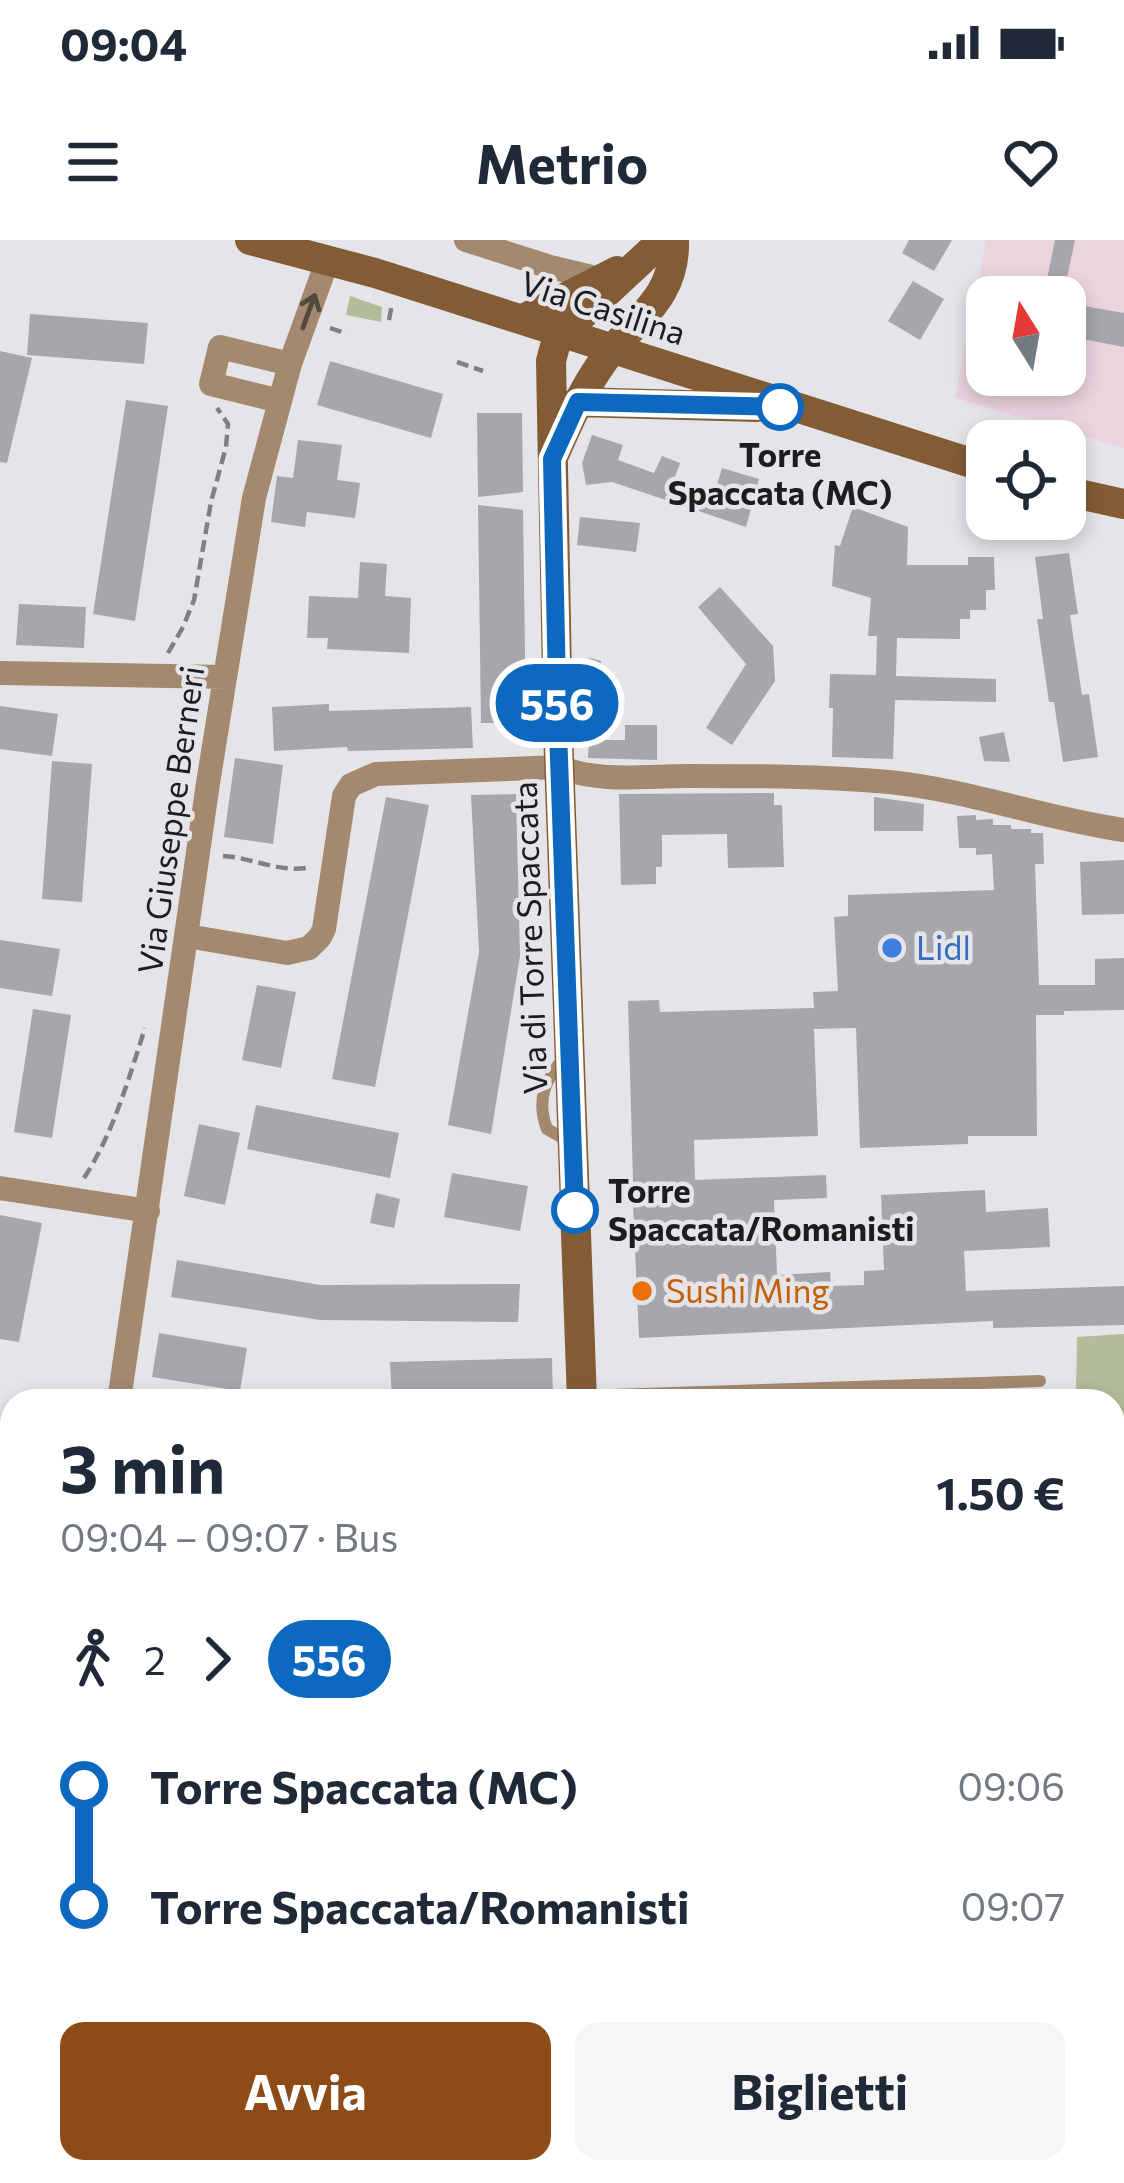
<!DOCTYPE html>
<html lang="it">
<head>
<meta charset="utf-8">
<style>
  body { margin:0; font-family:Commissioner,sans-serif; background:#f6f6f7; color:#1f2937; height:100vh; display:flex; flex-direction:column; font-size:45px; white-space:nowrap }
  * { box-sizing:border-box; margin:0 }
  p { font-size:39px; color:#747a83 }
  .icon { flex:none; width:66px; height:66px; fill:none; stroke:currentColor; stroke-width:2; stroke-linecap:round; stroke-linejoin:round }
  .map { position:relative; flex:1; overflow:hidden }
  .panel { position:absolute; left:0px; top:1149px; width:1125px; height:795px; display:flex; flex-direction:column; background:#fff; border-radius:36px 36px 0 0; box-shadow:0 6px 18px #0003 }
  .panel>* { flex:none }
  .badge { padding:0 24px; border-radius:39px; font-size:42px; line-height:78px }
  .needle { width:78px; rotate:349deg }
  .fabs { position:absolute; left:966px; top:36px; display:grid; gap:24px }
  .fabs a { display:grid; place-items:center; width:120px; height:120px; border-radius:24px; background:#fff; box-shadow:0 6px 18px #0003; font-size:60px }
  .map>.badge { position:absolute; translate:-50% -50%; box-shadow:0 0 0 6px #fff }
  .legs { display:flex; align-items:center; gap:18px; height:132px; padding:0 60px; font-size:39px }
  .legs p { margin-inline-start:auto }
  .overview { display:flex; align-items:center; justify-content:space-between; height:204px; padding:0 60px }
  h1 { font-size:66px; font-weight:700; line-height:90px }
  .button { display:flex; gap:24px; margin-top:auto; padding:24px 60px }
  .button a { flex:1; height:138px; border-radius:24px; background:#8d4c17; color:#fff; font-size:48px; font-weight:700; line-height:138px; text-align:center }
  .button a+a { background:#f6f6f7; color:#1f2937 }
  ul { padding:0 60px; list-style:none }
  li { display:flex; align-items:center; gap:42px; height:120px; font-size:45px }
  li i { display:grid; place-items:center; width:18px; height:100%; margin:0 15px; background:currentColor }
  li i::after { content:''; width:30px; height:30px; margin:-15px; border:9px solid; border-radius:50%; background:#fff }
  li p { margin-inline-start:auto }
  li:first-child i { background:linear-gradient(#0000 50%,currentColor 0) }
  li:last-child i { background:linear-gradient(currentColor 50%,#0000 0) }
  .status { display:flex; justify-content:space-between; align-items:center; height:84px; padding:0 60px; background:#fff; direction:ltr }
  .status svg { height:33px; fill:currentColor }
  header { display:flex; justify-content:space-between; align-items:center; height:156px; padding:0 60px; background:#fff; font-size:54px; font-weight:700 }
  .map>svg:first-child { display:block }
</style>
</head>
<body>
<div class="status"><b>09:04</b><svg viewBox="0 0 49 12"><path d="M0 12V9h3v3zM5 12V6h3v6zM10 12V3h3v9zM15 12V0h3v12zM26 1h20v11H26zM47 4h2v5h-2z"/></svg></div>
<header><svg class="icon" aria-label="menu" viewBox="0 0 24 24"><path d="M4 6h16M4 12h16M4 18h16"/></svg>Metrio<svg class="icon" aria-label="heart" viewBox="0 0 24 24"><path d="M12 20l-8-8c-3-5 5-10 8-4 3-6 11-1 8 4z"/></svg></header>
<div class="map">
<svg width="1124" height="1943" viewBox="0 0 1124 1943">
  <rect width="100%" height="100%" fill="#e5e5e9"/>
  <!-- built -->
  <path fill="#d9dae5" d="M 1124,1358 L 1124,1532 L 1113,1533 L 1113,1359 Z"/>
  <!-- medical -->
  <path fill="#ecd4df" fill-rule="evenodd" d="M 986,0 L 1124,0 L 1124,208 L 955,158 ZM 987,57 L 1065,57 L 1065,135 L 987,135 Z"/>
  <!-- green -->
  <path fill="#b3bc99" d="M 350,56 L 382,67 L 381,82 L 346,75 Z
    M 1124,1094 L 1124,1261 L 1113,1262 L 1113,1161 L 893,1161 L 1076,1154 L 1077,1097 Z
    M 12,1429 L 12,1750 L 0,1752 L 0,1432 Z
    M 483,1932 L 579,1932 L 579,1943 L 493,1943 Z
    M 631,1932 L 837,1932 L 838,1943 L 632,1943 Z"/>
  <!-- building -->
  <path fill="#a7a7ab" d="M 909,0 L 952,0 L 934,31 L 902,13 Z
    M 1055,0 L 1075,0 L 1065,47 L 1046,44 Z
    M 913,41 L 944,59 L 920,100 L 888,81 Z
    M 1084,66 L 1124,73 L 1124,107 L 1077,98 Z
    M 30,74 L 148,83 L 144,124 L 27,115 Z
    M 0,111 L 32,118 L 7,223 L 0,222 Z
    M 330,121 L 443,154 L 431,198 L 317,165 Z
    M 126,160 L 168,166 L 135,381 L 93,374 Z
    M 477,173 L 522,173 L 523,252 L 478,257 Z
    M 592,195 L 623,205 L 618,220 L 654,233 L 662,216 L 680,223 L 674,240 L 715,252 L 722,228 L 759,239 L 746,287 L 612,242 L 586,245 L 582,223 Z
    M 298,200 L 342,205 L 337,240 L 360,243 L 355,278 L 307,272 L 305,287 L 271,282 L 277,236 L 293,238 Z
    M 478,265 L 523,270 L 526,483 L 481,483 Z
    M 853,267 L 908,287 L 907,325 L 968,325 L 968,317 L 994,317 L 995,350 L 986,350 L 986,370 L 970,370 L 970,379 L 960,379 L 960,399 L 897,398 L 896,436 L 996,439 L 996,462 L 895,460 L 893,519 L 832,517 L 833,468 L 829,468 L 830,434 L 876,435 L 877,396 L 868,396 L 871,358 L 832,346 L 835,305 L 840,306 Z
    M 580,277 L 640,283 L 636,312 L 577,305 Z
    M 1069,313 L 1078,374 L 1070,375 L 1082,455 L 1089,454 L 1098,517 L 1063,522 L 1054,462 L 1049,462 L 1037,379 L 1043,379 L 1035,317 Z
    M 360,322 L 387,324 L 385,356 L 411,358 L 409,413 L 327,409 L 328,398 L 307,398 L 309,356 L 358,358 Z
    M 720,347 L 773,406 L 775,441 L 732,505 L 706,488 L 746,424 L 698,367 Z
    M 19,364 L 86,367 L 84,408 L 16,405 Z
    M 590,418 L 601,421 L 602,437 L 621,453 L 584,449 L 583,438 L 578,436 L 577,423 Z
    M 329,464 L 329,471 L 471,467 L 473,508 L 348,511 L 347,507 L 274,511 L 272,467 Z
    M 0,466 L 58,474 L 52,516 L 0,509 Z
    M 625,485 L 657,485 L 657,520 L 588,518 L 589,500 L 625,500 Z
    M 1004,492 L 1010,522 L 984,521 L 979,497 Z
    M 235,518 L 283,525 L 273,604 L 224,597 Z
    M 52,521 L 92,524 L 82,662 L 42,659 Z
    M 774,553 L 774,565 L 782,565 L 784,627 L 728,628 L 727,594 L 662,595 L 662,627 L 656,627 L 656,644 L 621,645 L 619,554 Z
    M 516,554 L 520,716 L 491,894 L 448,885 L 479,712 L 471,555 Z
    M 386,557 L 429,565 L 375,847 L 332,839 Z
    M 874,557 L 924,564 L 923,591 L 874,591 Z
    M 976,575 L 976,580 L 993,579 L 993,585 L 1011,585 L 1011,589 L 1031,589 L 1031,593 L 1043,593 L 1044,624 L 1035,624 L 1039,745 L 1095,745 L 1095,719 L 1124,718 L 1124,770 L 1064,771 L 1064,775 L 1036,775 L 1037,896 L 968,896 L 968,904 L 860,908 L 856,788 L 814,789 L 818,896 L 694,900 L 695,940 L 826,935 L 827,958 L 774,960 L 777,1035 L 830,1032 L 831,1046 L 864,1045 L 864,1031 L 884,1030 L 881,955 L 985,950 L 986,972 L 1048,968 L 1050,1007 L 964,1011 L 966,1051 L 1124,1046 L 1124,1085 L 993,1088 L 993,1081 L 639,1098 L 633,965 L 629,966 L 628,943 L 633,942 L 628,761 L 659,760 L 660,772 L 814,768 L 813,752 L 838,751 L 834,677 L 848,676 L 848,655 L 994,650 L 992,614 L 976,615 L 976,608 L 959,608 L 957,576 Z
    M 1124,620 L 1124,674 L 1082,675 L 1080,622 Z
    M 0,700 L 60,709 L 52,756 L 0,748 Z
    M 257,745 L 296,752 L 281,828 L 242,820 Z
    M 33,769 L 71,775 L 52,898 L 14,892 Z
    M 256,865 L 399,893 L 390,938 L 247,909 Z
    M 199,884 L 240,893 L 225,965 L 184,956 Z
    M 452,933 L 528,946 L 520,991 L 444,977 Z
    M 376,953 L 400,959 L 394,988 L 370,983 Z
    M 0,975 L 42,983 L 19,1102 L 0,1099 Z
    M 177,1020 L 320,1045 L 520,1044 L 518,1082 L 320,1080 L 171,1057 Z
    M 159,1093 L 247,1108 L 240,1151 L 152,1137 Z
    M 552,1118 L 553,1161 L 392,1161 L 390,1122 Z"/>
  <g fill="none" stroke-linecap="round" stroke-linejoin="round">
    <!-- path -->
    <path stroke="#808082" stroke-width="4.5" stroke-dasharray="12 6" stroke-linecap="butt" d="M 389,80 L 392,64
      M 330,88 L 347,94
      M 457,122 L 483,131
      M 168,413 L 183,387 L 194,360 L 211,262 L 226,207 L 228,184 L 217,168
      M 223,616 C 251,617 281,634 311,627
      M 84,938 C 113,894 129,838 145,788"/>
    <!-- lane -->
    <path stroke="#a4896f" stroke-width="12" d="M 565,817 C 545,839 536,860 547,889 L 570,902
      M 583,1156 L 1040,1141
      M 1113,1834 L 1124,1833
      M 949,1933 L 949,1943"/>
    <!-- street -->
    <path stroke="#a4896f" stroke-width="24" d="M 466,0 L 550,27 L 600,39
      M 280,161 L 211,144 L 220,107 L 290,124
      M 0,433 L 225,437
      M 187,696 L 287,713 L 309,708 L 320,697 L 324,689 L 344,556 L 351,545 L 376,534 L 560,527 C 598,543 645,536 687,536 C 754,536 822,536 889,542 C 969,550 1045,579 1124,590
      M 0,948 L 148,971
      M 119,1161 L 208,543 L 254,258 L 290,124 L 328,19
      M 0,1933 L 12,1853"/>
    <!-- secondary -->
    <path stroke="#835c35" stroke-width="30" d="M 250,0 L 375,33 L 987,228
      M 523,79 L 617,31
      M 577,162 L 757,167
      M 555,213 C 569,181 583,149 604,120 C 635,78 676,59 674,0
      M 1065,251 L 1124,264
      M 582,1161 L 558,490 L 551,121 L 555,106 L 564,92 L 663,0
      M 1113,1299 L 1124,1298
      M 1113,1337 L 1124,1336
      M 0,1366 L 12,1365
      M 0,1406 L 12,1405
      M 603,1932 L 603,1943"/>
  </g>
  <!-- one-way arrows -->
  <defs><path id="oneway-shaft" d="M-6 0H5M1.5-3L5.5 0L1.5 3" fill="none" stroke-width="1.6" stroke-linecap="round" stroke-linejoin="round" transform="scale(3)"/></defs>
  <use stroke="#52483e" href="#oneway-shaft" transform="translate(309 71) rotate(-70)"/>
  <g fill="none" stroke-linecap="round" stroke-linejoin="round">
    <defs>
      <path id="line-1" d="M 575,970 L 558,490 L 552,219 L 578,162 L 780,167"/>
    </defs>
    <!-- line-1 casing -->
    <use href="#line-1" stroke="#fff" stroke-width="27"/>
    <!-- line-1 -->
    <use href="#line-1" stroke="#0c69bf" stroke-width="18"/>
  </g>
  <!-- markers -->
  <g fill="#fff" stroke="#0c69bf" stroke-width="6">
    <circle cx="780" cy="167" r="21"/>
    <circle cx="575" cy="970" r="21"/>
  </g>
  <circle fill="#3f7fe0" stroke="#e5e5e9" stroke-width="4.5" cx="892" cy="708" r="12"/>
  <circle fill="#e8710a" stroke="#e5e5e9" stroke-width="4.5" cx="642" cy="1051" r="12"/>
  <g text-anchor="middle" stroke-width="9" stroke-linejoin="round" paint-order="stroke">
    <!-- street labels -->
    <g font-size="33" fill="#1c1d1e" stroke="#e5e5e9">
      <text transform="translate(603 68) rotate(18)" y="12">Via Casilina</text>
      <text transform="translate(171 580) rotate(-82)" y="12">Via Giuseppe Berneri</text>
      <text transform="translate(530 698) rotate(-92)" y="12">Via di Torre Spaccata</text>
    </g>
    <!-- stop labels -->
    <g font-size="33" font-weight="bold" fill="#1c1d1e" stroke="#e5e5e9">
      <text x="780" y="227">Torre<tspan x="780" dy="38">Spaccata (MC)</tspan></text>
      <text x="608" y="963" text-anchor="start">Torre<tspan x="608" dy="38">Spaccata/Romanisti</tspan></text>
    </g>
    <!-- shop labels -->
    <g font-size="33" fill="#366cbe" stroke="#e5e5e9" text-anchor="start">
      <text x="916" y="720">Lidl</text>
    </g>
    <!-- food labels -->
    <g font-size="33" fill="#c56008" stroke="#e5e5e9" text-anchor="start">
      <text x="666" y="1063">Sushi Ming</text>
    </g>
  </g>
</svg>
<div class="fabs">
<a><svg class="needle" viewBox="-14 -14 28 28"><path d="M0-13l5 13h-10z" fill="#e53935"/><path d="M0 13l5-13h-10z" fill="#747a83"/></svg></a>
<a><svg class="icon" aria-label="locate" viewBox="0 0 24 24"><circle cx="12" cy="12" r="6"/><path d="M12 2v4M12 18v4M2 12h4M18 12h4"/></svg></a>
</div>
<b class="badge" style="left:557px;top:463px;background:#0c69bf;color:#fff">556</b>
<section class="panel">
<div class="overview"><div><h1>3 min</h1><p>09:04 – 09:07 · Bus</p></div><b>1.50 €</b></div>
<div class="legs"><svg class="icon" aria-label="walk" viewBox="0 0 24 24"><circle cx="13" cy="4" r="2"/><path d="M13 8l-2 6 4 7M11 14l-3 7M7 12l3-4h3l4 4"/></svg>2<svg class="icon" aria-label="forward" viewBox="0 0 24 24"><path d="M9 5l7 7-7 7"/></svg><b class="badge" style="background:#0c69bf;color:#fff">556</b></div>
<ul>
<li><i style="color:#0c69bf"></i><b>Torre Spaccata (MC)</b><p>09:06</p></li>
<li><i style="color:#0c69bf"></i><b>Torre Spaccata/Romanisti</b><p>09:07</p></li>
</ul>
<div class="button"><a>Avvia</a><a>Biglietti</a></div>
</section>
</div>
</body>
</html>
